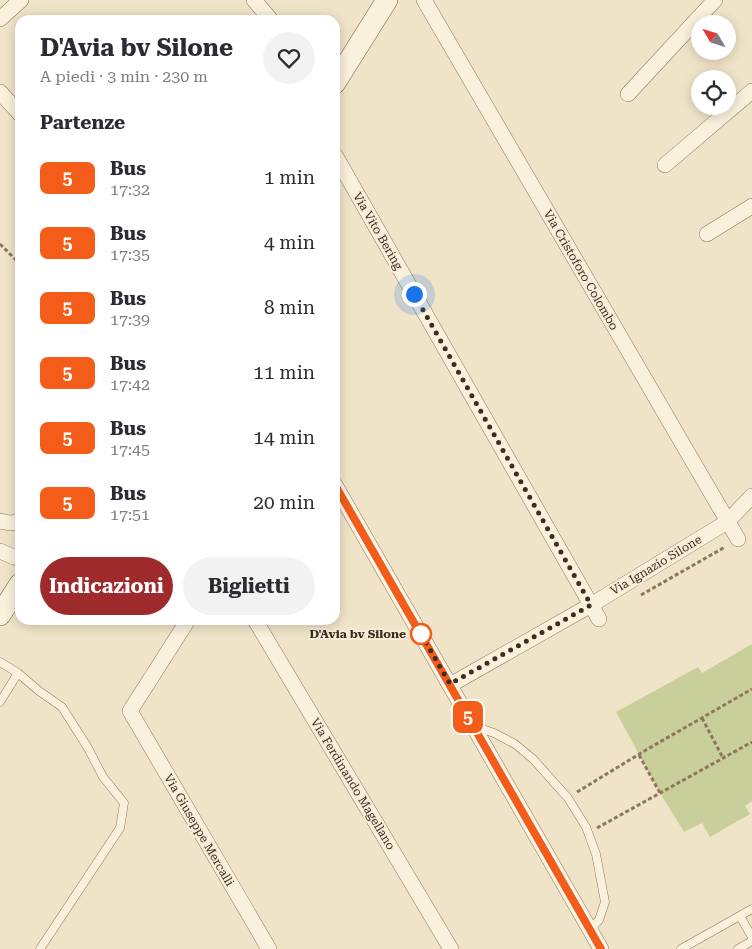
<!DOCTYPE html>
<html lang="it">
<head>
<meta charset="utf-8">
<style>
  body { margin:0; font-family:"Roboto Serif",serif; background:#f2f2f3; color:#2b2b33; height:100vh; display:flex; flex-direction:column; font-size:19px; white-space:nowrap }
  * { box-sizing:border-box; margin:0 }
  p { font-size:16px; color:#7c7c81 }
  .icon { flex:none; width:28px; height:28px; fill:none; stroke:currentColor; stroke-width:2; stroke-linecap:round; stroke-linejoin:round }
  .map { position:relative; flex:1; overflow:hidden }
  .panel { position:absolute; left:15px; top:15px; width:325px; height:610px; display:flex; flex-direction:column; background:#fff; border-radius:15px; box-shadow:0 2px 12px #0003 }
  .panel>* { flex:none }
  .badge { padding:0 10px; border-radius:8px; font-size:18px; line-height:32px }
  .needle { width:32px; rotate:308deg }
  .fabs { position:absolute; left:691px; top:15px; display:grid; gap:10px }
  .fabs a { display:grid; place-items:center; width:45px; height:45px; border-radius:50%; background:#fff; box-shadow:0 2px 12px #0003; font-size:25px }
  .you { position:absolute; width:25px; height:25px; margin:-12px; border:4px solid #fff; border-radius:50%; background:#1a73e8; box-shadow:0 0 0 8px #1a73e833 }
  .map>.badge { position:absolute; translate:-50% -50%; box-shadow:0 0 0 2px #fff }
  h2 { padding:0 25px; font-size:19px; line-height:45px }
  .round { display:grid; place-items:center; flex:none; width:52px; height:52px; border-radius:26px; background:#f2f2f3 }
  .head { display:flex; align-items:center; justify-content:space-between; height:85px; padding:0 25px }
  h1 { font-size:24px; font-weight:700; line-height:38px }
  .action { display:flex; gap:10px; margin-top:auto; padding:10px 25px }
  .action a { flex:1; height:58px; border-radius:30px; background:#9e2a2b; color:#fff; font-size:20px; font-weight:700; line-height:58px; text-align:center }
  .action a+a { background:#f2f2f3; color:#2b2b33 }
  ul { padding:0; list-style:none }
  li { display:flex; align-items:center; gap:15px; height:65px; padding:0 25px }
  li div { flex:1 }
  li b { display:block; font-size:19px }
  li em { font-style:normal }
  li .badge { min-width:55px; font-weight:700; text-align:center }
  .map>svg:first-child { display:block }
</style>
</head>
<body>
<div class="map">
<svg width="752" height="949" viewBox="0 0 752 949">
  <rect width="100%" height="100%" fill="#f0e4c8"/>
  <!-- green -->
  <path fill="#c9cf9b" d="M 752,644 L 752,801 L 745,806 L 750,814 L 710,837 L 702,823 L 684,832 L 660,793 L 616,712 L 698,667 L 702,673 Z"/>
  <g fill="none" stroke-linecap="round" stroke-linejoin="round">
    <defs>
      <path id="service" d="M 0,662 L 18,673 L 0,702
        M 18,673 L 39,691 L 62,707 L 88,748 L 103,777 L 124,803 L 120,828 L 40,949
        M 474,726 L 494,733 L 515,744 L 533,759 L 568,798 L 586,827 L 596,854 L 605,902 L 599,920 L 590,930
        M 740,916 L 752,937
        M 681,949 L 752,909
        M 738,949 L 752,941"/>
      <path id="minor" d="M 254,0 L 271,20
        M 424,0 L 738,539
        M 0,19 L 21,0
        M 0,92 L 20,114
        M 628,94 L 715,0
        M 335,155 L 599,619
        M 665,165 L 752,91
        M 707,234 L 752,206
        M 335,485 L 601,949
        M 0,521 L 10,523 L 20,522
        M 0,551 L 14,557 L 20,558
        M 188,620 L 130,711 L 269,949
        M 255,620 L 451,949
        M 450,685 L 591,605 L 727,522 L 752,496"/>
      <path id="secondary" d="M 335,83 L 387,0
        M 0,615 L 20,584"/>
    </defs>
    <!-- service casing -->
    <use href="#service" stroke="#8d765c" stroke-width="9"/>
    <!-- minor casing -->
    <use href="#minor" stroke="#8d765c" stroke-width="16"/>
    <!-- secondary casing -->
    <use href="#secondary" stroke="#6f573f" stroke-width="22"/>
    <!-- path -->
    <path stroke="#8d765c" stroke-width="3" stroke-dasharray="4 2.5" stroke-linecap="butt" d="M 0,244 L 20,264
      M 641,595 L 725,547
      M 702,718 L 723,758
      M 639,755 L 660,793
      M 577,792 L 646,750 L 752,689
      M 597,828 L 752,742"/>
    <!-- service -->
    <use href="#service" stroke="#faf1dc" stroke-width="8"/>
    <!-- minor -->
    <use href="#minor" stroke="#faf1dc" stroke-width="15"/>
    <!-- secondary -->
    <use href="#secondary" stroke="#faf1dc" stroke-width="21"/>
  </g>
  <g fill="none" stroke-linecap="round" stroke-linejoin="round">
    <defs>
      <path id="line" d="M 335,485 L 601,949"/>
    </defs>
    <!-- line casing -->
    <use href="#line" stroke="#fff" stroke-width="11"/>
    <!-- line -->
    <use href="#line" stroke="#f35c19" stroke-width="8"/>
    <!-- walk -->
    <path stroke="#3d2e20" stroke-width="5" stroke-dasharray="0 9" d="M 414,294 L 591,605 L 450,684 L 421,634"/>
  </g>
  <!-- markers -->
  <circle fill="#fff" stroke="#f35c19" stroke-width="2.5" cx="421" cy="634" r="10"/>
  <g text-anchor="middle" stroke-width="4" stroke-linejoin="round" paint-order="stroke">
    <!-- street labels -->
    <g font-size="12" fill="#3d2e20" stroke="#f7eed8">
      <text transform="translate(378 231) rotate(60)" y="4">Via Vito Bering</text>
      <text transform="translate(581 270) rotate(60)" y="4">Via Cristoforo Colombo</text>
      <text transform="translate(656 565) rotate(-31)" y="4">Via Ignazio Silone</text>
      <text transform="translate(353 784) rotate(59)" y="4">Via Ferdinando Magellano</text>
      <text transform="translate(199 830) rotate(60)" y="4">Via Giuseppe Mercalli</text>
    </g>
    <!-- stop labels -->
    <g font-size="12" font-weight="bold" fill="#3d2e20" stroke="#f7eed8" text-anchor="end">
      <text x="406" y="638">D'Avia bv Silone</text>
    </g>
  </g>
</svg>
<div class="fabs">
<a><svg class="needle" viewBox="-14 -14 28 28"><path d="M0-13l5 13h-10z" fill="#e53935"/><path d="M0 13l5-13h-10z" fill="#7c7c81"/></svg></a>
<a><svg class="icon" aria-label="locate" viewBox="0 0 24 24"><circle cx="12" cy="12" r="6"/><path d="M12 2v4M12 18v4M2 12h4M18 12h4"/></svg></a>
</div>
<div class="you" style="left:414px;top:294px"></div>
<b class="badge" style="left:468px;top:717px;background:#f35c19;color:#fff">5</b>
<section class="panel">
<div class="head"><div><h1>D'Avia bv Silone</h1><p>A piedi · 3 min · 230 m</p></div><a class="round"><svg class="icon" aria-label="heart" viewBox="0 0 24 24"><path d="M12 20l-8-8c-3-5 5-10 8-4 3-6 11-1 8 4z"/></svg></a></div>
<h2>Partenze</h2>
<ul>
<li><span class="badge" style="background:#f35c19;color:#fff">5</span><div><b>Bus</b><p>17:32</p></div><em>1 min</em></li>
<li><span class="badge" style="background:#f35c19;color:#fff">5</span><div><b>Bus</b><p>17:35</p></div><em>4 min</em></li>
<li><span class="badge" style="background:#f35c19;color:#fff">5</span><div><b>Bus</b><p>17:39</p></div><em>8 min</em></li>
<li><span class="badge" style="background:#f35c19;color:#fff">5</span><div><b>Bus</b><p>17:42</p></div><em>11 min</em></li>
<li><span class="badge" style="background:#f35c19;color:#fff">5</span><div><b>Bus</b><p>17:45</p></div><em>14 min</em></li>
<li><span class="badge" style="background:#f35c19;color:#fff">5</span><div><b>Bus</b><p>17:51</p></div><em>20 min</em></li>
</ul>
<div class="action"><a>Indicazioni</a><a>Biglietti</a></div>
</section>
</div>
</body>
</html>
